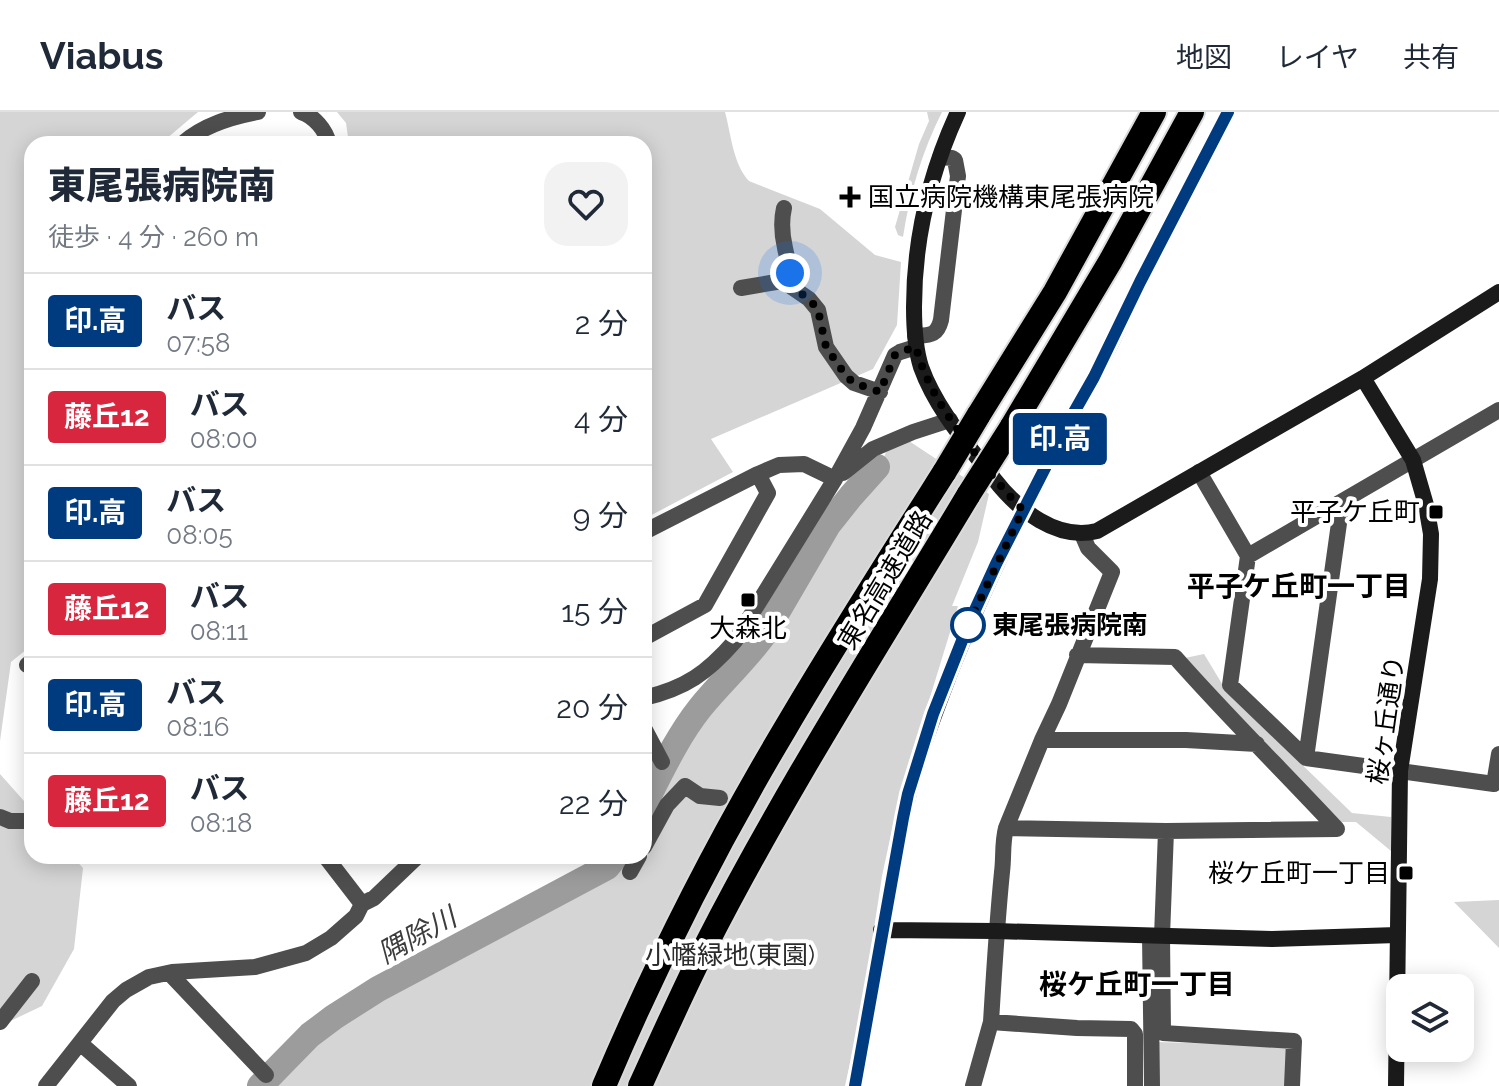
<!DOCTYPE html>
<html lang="ja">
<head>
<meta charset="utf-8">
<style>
  body { margin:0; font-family:Raleway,"Noto Sans JP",sans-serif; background:#f2f2f3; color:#1f2937; height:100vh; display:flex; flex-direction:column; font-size:30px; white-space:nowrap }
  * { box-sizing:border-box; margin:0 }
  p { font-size:26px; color:#747a83 }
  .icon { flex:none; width:44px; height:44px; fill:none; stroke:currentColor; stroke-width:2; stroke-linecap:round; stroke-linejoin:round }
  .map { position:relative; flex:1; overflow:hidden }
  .drawer { position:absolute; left:24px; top:24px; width:628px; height:728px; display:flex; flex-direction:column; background:#fff; border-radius:24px; box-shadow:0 4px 20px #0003 }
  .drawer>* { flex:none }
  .badge { padding:0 16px; border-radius:6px; font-size:28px; line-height:52px }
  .fabs { position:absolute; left:1386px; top:862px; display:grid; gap:16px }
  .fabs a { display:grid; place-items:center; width:88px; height:88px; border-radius:16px; background:#fff; box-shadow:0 4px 20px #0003; font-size:40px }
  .you { position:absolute; width:40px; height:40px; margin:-20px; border:6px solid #fff; border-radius:50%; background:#1a73e8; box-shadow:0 0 0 12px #1a73e833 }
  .map>.badge { position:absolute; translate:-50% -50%; box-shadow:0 0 0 4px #fff }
  .round { display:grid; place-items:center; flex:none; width:84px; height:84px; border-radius:24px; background:#f2f2f3 }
  .summary { display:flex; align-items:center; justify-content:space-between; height:136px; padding:0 24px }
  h1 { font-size:38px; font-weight:800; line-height:60px }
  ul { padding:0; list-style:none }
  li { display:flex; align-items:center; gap:24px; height:96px; padding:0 24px; border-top:2px solid #e0e1e3 }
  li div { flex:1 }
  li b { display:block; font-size:30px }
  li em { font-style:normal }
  li .badge { min-width:88px; font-weight:700; text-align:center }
  header { display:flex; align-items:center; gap:48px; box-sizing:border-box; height:112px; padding:0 40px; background:#fff; border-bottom:2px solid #e0e1e3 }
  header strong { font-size:38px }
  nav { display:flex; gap:44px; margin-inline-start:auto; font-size:28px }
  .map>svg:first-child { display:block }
</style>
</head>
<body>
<header>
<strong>Viabus</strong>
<nav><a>地図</a><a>レイヤ</a><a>共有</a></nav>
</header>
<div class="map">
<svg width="1499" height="974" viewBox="0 0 1499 974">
  <rect width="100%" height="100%" fill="#fff"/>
  <!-- green -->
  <path fill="#d5d5d5" d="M 0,0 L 198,0 L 166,27 L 164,32 L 32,32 L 32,533 L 11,550 L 0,629 Z
    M 337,0 L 725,0 C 731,22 733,52 749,69 L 820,97 L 875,143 L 901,150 L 897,213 L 873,257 L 711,327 L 733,360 L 644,407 L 644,32 L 349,32 L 346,11 Z
    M 927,0 L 942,0 C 922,40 910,80 903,125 L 898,123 L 895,115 L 919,32 L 929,9 Z
    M 909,329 L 989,382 L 978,430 L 952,494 L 958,494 L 898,690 L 882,764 L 862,896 L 845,974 L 268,974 L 270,962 L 285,937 L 330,902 L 397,862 L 621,744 L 644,744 L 644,705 L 674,648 L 706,597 L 766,526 L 833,414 L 855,385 L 879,358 L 886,340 Z
    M 1204,542 L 1227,580 L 1352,701 L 1391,705 L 1391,739 L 1356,710 L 1337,710 L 1185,546 Z
    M 0,662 L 32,698 L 32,744 L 72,744 L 83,756 L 74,837 L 42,894 L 0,914 Z
    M 1499,788 L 1499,836 L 1454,790 Z
    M 1158,930 L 1286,934 L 1286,974 L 1159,974 Z"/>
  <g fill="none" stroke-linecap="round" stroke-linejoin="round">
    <!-- river -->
    <path stroke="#9c9c9c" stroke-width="26" d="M 644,693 C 661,660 677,625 700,596 C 721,570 746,548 765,521 L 828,413 L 851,384 L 877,355
      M 260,974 L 310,923 L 334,905 L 378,877 L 607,755 L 616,744"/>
    <defs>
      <path id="highway" d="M 978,304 L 1055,180 L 1154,0
        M 1011,316 L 1111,148 L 1192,0
        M 604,974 C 656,851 717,731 785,617 C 836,530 891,444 945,359
        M 640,974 C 661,928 682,881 705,835 C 784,680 879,532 969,382"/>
    </defs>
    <!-- highway casing -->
    <use href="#highway" stroke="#dbdbdb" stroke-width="28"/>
    <!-- street -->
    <path stroke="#4e4e4e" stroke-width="16" d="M 301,0 C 314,4 326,18 329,32
      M 182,32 C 203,13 231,5 258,0
      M 784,96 C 781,109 782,123 785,136 C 787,147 792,157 788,168
      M 741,176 L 788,168 L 790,174 L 809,187 L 818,198 L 826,235 L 846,264 L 854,271 L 880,280
      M 915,224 C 930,223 937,224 941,208 L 958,64 L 955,48 L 952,46 L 940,45
      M 1199,360 L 1248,444 L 1230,573 L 1306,646 L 1342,390
      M 843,361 L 873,337 L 913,320 L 950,308
      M 644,420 L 758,362 L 779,353 L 804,352 L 835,367
      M 1082,422 L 1088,436 L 1112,460 L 1059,592 L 1042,628 L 1006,716 C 1002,731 1004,745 1002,760 C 997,810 994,860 991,910 L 1077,916 L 1131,917 L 1135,922 L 1135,974
      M 1248,444 L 1499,298
      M 644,526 L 705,493 L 768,381 L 758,362
      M 1077,543 L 1175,545 C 1227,604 1283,659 1337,717
      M 27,553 L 32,549
      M 644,586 C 686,576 707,561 735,529 L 835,367 L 863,316 L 895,243 L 900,240 L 916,235
      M 644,616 L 662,650
      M 1042,628 L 1186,628 L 1257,632
      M 1306,646 L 1494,672 L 1499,642
      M 0,705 L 10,709 L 32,709
      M 1006,716 L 1166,719 L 1337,717
      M 1166,719 L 1162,824 L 1163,921 L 1294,929 L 1292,974
      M 644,735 L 667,693 L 685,674 L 700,684 L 720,686
      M 325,744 L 362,792
      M 630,760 L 639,744
      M 1150,824 L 1152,974
      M 172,860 L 173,865 L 266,963
      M 0,910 L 32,869
      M 80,931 L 129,974
      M 46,974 L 113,889 L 126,878 L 149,865 L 172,860 L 255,855 L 306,841 L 331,826 L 356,804 L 362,792 L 374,786 L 418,744
      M 973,974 L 991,910"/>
    <!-- secondary -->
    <path stroke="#1b1b1b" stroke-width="16" d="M 958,0 C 930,61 914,127 914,195 C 914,215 915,236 921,255 C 936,297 968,333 994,367 C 1018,398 1057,429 1097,419 L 1363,266 L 1499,180
      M 1363,266 L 1413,348 L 1426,393 L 1431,422 L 1430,467 L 1400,659 L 1396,974
      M 881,818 L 996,819 L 1272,827 L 1397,823
      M 855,974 L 903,706 C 914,654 933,606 952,556 C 991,456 1041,360 1093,266 C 1111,235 1125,200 1141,168 C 1170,112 1199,56 1228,0"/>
    <!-- highway -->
    <use href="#highway" stroke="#000" stroke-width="24"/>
    <defs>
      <path id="highway-bridge" d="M 945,359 L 978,304
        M 969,382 L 1011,316"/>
    </defs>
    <!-- highway-bridge casing -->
    <use href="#highway-bridge" stroke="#dbdbdb" stroke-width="28" stroke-linecap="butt"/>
    <!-- highway-bridge -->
    <use href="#highway-bridge" stroke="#000" stroke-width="24"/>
  </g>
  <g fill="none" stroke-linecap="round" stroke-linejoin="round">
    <defs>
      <path id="line" d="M 855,974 L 903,706 L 908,682 L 933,602 L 969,511 L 996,452 L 1069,309 L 1094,265 L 1140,170 L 1228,0"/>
    </defs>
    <!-- line casing -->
    <use href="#line" stroke="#fff" stroke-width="18"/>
    <!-- line -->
    <use href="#line" stroke="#003b80" stroke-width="12"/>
    <!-- walk -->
    <path stroke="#000" stroke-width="8" stroke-dasharray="0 14.4" d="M 790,161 L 788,168 L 790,174 L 809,187 L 818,198 L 826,235 L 846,264 L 854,271 L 880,280 L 895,243 L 900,240 L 916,235 C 926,274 947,303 970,335 C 987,357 1003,378 1023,398 L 968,513"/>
  </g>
  <!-- markers -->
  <g fill="#000" stroke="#fff" stroke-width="3">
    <path d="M846 73h8v8h8v8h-8v8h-8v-8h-8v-8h8z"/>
    <rect x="1428" y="392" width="16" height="16" rx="4"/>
    <rect x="740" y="480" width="16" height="16" rx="4"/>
    <rect x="1398" y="753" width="16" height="16" rx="4"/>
  </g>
  <circle fill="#fff" stroke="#003b80" stroke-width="4" cx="968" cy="513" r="16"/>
  <g text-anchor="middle" stroke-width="8" stroke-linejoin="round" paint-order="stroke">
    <!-- poi labels -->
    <g font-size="26" fill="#000" stroke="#fff" text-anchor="end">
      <text x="868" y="94" text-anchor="start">国立病院機構東尾張病院</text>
      <text x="1420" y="409">平子ケ丘町</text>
      <text x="748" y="525" text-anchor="middle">大森北</text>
      <text x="1390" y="770">桜ケ丘町一丁目</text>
    </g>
    <!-- street labels -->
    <g font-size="26" fill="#000" stroke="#fff">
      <text transform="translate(885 468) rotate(-59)" y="9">東名高速道路</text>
      <text transform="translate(1386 608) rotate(-82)" y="9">桜ヶ丘通り</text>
    </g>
    <!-- stop labels -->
    <g font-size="26" font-weight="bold" fill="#000" stroke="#fff" text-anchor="start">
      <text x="992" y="522">東尾張病院南</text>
    </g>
    <!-- park labels -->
    <g font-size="26" fill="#2c2c2c" stroke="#fff">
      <text x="730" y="852">小幡緑地(東園)</text>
    </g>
    <!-- neighbourhood labels -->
    <g font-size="28" font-weight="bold" fill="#000" stroke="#fff">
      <text x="1299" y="484">平子ケ丘町一丁目</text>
      <text x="1137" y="882">桜ケ丘町一丁目</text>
    </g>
    <!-- water labels -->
    <g font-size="28" font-style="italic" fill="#3d3d3d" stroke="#fff">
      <text transform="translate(417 823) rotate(-29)" y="10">隅除川</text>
    </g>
  </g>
</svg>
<div class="fabs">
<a><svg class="icon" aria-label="layers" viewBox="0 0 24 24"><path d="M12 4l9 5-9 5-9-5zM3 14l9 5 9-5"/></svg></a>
</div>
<div class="you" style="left:790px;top:161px"></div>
<b class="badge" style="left:1060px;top:327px;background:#003b80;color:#fff">印.高</b>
<section class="drawer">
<div class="summary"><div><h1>東尾張病院南</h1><p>徒歩 · 4 分 · 260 m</p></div><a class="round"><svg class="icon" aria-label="heart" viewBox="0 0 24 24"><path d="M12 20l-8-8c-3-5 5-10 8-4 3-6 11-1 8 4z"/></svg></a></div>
<ul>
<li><span class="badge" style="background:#003b80;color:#fff">印.高</span><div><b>バス</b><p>07:58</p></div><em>2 分</em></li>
<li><span class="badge" style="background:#d7263d;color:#fff">藤丘12</span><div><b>バス</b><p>08:00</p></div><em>4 分</em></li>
<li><span class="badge" style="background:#003b80;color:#fff">印.高</span><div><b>バス</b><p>08:05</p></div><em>9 分</em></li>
<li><span class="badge" style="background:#d7263d;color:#fff">藤丘12</span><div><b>バス</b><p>08:11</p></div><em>15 分</em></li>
<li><span class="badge" style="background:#003b80;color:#fff">印.高</span><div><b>バス</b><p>08:16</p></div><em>20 分</em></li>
<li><span class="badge" style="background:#d7263d;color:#fff">藤丘12</span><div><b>バス</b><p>08:18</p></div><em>22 分</em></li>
</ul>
</section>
</div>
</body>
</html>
